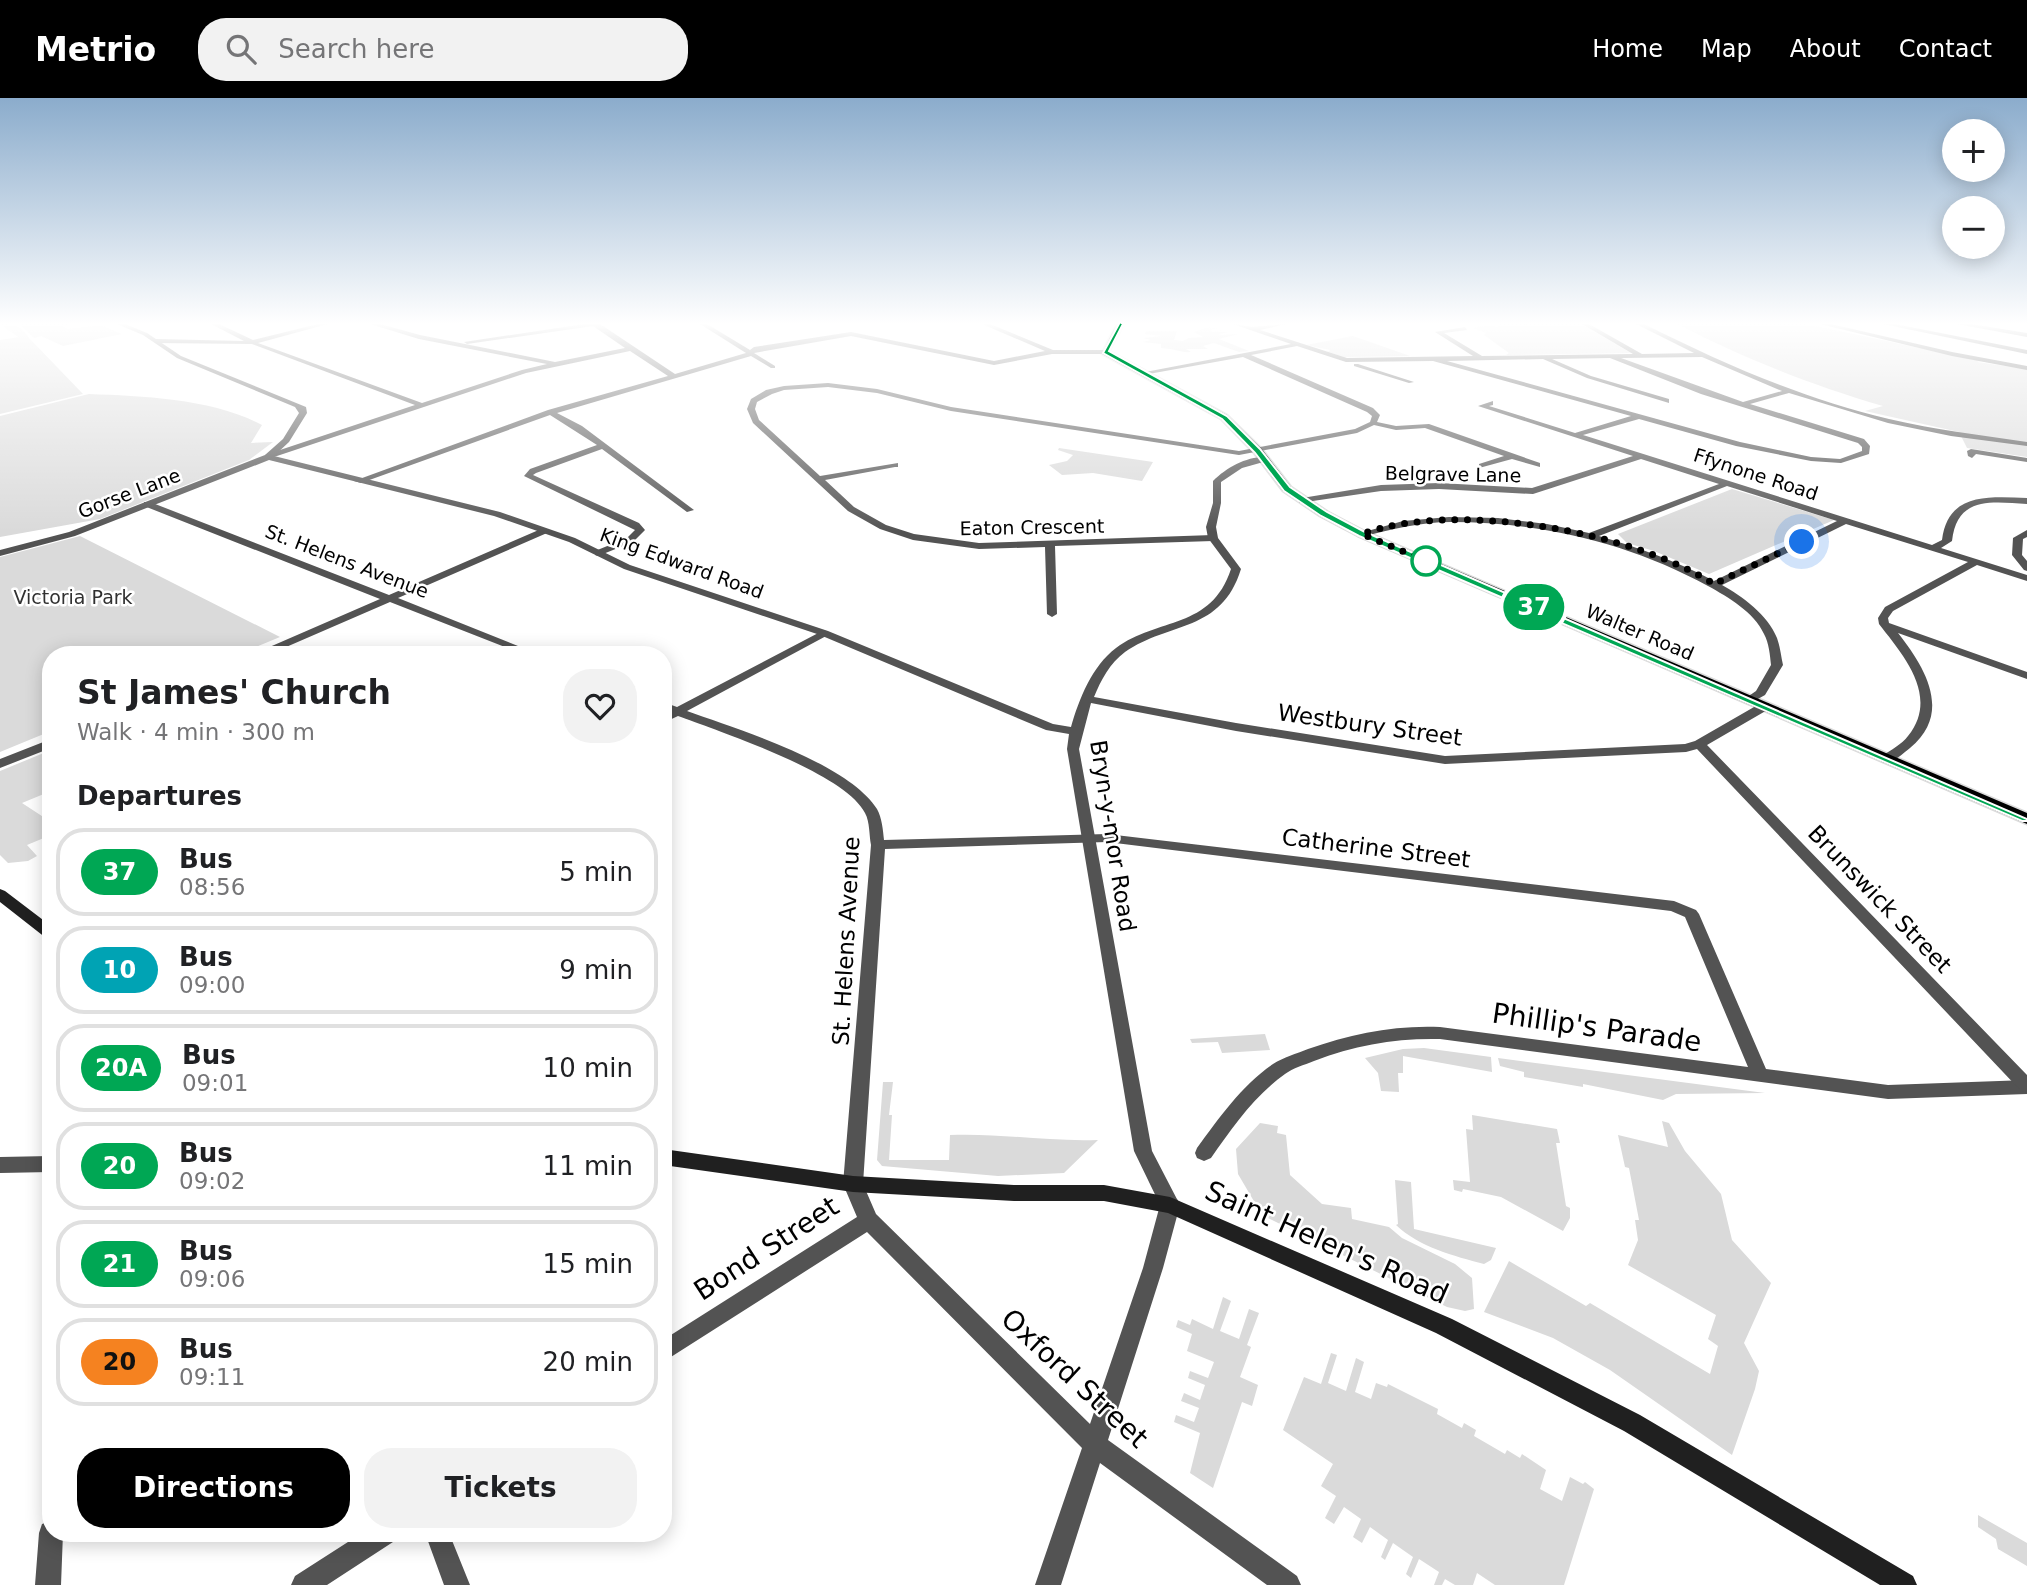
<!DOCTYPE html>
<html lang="en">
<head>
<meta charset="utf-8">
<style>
  body { margin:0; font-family:"DejaVu Sans",sans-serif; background:#f2f2f2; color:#202124; height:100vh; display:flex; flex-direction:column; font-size:26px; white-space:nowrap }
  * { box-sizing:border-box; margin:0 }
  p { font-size:23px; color:#757577 }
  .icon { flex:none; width:38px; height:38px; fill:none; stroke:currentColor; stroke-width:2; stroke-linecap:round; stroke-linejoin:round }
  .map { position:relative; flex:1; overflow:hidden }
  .panel { position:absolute; left:42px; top:548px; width:630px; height:896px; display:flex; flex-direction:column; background:#fff; border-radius:28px; box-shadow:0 4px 18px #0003 }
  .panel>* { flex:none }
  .badge { padding:0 14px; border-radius:23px; font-size:24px; line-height:46px }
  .buttons { position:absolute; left:1942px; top:21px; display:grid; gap:14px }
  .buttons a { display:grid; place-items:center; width:63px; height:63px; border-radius:50%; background:#fff; box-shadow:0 4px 18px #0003; font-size:35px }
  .you { position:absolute; width:35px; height:35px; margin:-18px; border:5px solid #fff; border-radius:50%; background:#1a73e8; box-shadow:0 0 0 10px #1a73e833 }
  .map>.badge { position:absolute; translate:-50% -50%; box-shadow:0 0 0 4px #fff }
  h2 { padding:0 35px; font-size:26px; line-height:63px }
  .round { display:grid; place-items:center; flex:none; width:74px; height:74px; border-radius:28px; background:#f2f2f2 }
  .head { display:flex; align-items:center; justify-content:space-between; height:119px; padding:0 35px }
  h1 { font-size:33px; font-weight:700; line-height:52px }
  .button { display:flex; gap:14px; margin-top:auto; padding:14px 35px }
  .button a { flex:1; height:80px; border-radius:28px; background:#000; color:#fff; font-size:28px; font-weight:700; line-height:80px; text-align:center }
  .button a+a { background:#f2f2f2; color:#202124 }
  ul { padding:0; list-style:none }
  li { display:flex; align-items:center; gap:21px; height:88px; margin:0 14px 10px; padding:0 21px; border:4px solid #e0e0e0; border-radius:28px }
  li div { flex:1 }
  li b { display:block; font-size:26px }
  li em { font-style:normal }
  li .badge { min-width:77px; font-weight:700; text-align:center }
  header { display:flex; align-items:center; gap:42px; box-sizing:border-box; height:98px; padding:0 35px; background:#000; color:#fff }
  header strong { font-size:33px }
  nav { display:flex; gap:38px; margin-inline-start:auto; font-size:24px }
  .search { width:490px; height:63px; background:#f2f2f2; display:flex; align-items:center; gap:18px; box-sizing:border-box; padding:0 24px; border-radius:28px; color:#757577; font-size:26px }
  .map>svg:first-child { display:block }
</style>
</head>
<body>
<header>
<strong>Metrio</strong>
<div class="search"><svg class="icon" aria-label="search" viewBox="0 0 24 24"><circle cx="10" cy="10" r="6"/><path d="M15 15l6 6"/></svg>Search here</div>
<nav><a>Home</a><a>Map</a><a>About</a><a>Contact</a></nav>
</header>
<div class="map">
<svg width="2027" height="1487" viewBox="0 0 2027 1487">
  <rect width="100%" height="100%" fill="#fff"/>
  <!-- green -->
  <path fill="#dadada" d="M 0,226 C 15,226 21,228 29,240 L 83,296 L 0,316 L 0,242 L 19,239 L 25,244 Z
    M 19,226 L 71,226 L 62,228 L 68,231 L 100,227 L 122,236 L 63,248 L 41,238 L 34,240 Z
    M 1501,226 L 1581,226 L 1631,255 L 1506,257 L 1509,255 L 1484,237 L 1486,235 L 1473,230 L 1489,227 L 1498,229 L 1497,227 Z
    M 1677,226 L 1806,226 L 1981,263 L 1977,264 L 2027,271 L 2027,359 L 1967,350 L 1959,334 L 1865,313 L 1883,308 C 1808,286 1746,261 1677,226 Z
    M 1213,228 L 1207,231 L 1218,230 L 1210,232 L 1213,234 L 1223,232 L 1215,234 L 1229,234 L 1219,236 L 1221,237 L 1238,236 L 1219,241 L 1249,253 L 1239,254 L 1214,245 L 1203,248 L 1208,251 L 1186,251 L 1191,254 C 1182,255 1171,250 1161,250 L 1161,246 L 1143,244 L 1151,242 L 1143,240 L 1162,238 L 1145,236 L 1146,233 L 1177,233 L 1174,242 L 1183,243 L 1189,240 L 1203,239 L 1194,234 Z
    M 1353,238 L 1410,258 L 1344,259 L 1328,254 L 1330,252 L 1306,247 Z
    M 89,296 C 144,298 214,301 262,327 L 251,345 L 273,344 L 249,362 L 100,421 L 0,439 L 0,318 Z
    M 1059,350 L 1153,364 L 1142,383 L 1093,375 L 1062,377 L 1049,367 L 1067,363 L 1073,357 L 1058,352 Z
    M 1732,391 L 1834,422 L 1709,476 L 1654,453 L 1627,445 L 1618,436 Z
    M 80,438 L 280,539 L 239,556 L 51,556 L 51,633 L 0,654 L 0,459 Z
    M 51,652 L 51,693 L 22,705 L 51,724 L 51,737 L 27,747 L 37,758 L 28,763 L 8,765 L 0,757 L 0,673 Z
    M 1265,936 L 1270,952 L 1222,955 L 1218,944 L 1192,945 L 1190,941 Z
    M 1424,950 L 1491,959 L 1492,974 L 1403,958 L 1403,975 L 1398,975 L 1399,994 L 1381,993 L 1378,975 L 1365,960 L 1403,951 Z
    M 1498,960 L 1765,995 L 1676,996 L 1663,1002 L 1583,986 L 1583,989 L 1524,979 L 1524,974 L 1500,968 Z
    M 883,984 L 893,984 L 889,1017 L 892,1017 L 889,1062 L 949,1062 L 950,1037 C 1001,1035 1050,1044 1098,1042 L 1064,1075 L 998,1078 L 882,1068 L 877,1062 Z
    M 1472,1017 L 1557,1031 L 1560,1045 L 1556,1045 L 1566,1108 L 1570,1110 L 1570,1120 L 1563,1133 L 1501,1099 L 1463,1091 L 1462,1094 L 1454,1092 L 1453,1082 L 1470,1084 L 1466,1031 L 1473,1032 Z
    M 1662,1023 L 1669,1025 L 1685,1053 L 1721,1096 L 1732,1142 L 1771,1185 L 1744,1245 L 1759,1273 L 1755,1291 L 1732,1357 L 1610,1272 L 1553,1240 L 1484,1214 L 1509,1163 L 1586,1208 L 1590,1205 L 1710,1276 L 1718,1248 L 1708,1241 L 1716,1217 L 1628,1167 L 1638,1142 L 1635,1122 L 1639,1122 L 1629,1070 L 1625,1069 L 1618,1037 L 1668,1049 Z
    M 1260,1025 L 1278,1028 L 1277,1035 L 1286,1037 L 1290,1077 L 1322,1106 L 1351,1110 L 1352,1121 L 1389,1129 L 1402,1140 L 1455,1166 L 1472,1180 L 1474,1211 L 1465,1213 L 1447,1209 L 1262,1117 L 1238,1076 L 1236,1051 Z
    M 1395,1082 L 1411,1084 L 1414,1131 L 1496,1150 L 1491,1162 L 1484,1166 C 1454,1158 1419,1149 1396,1127 L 1398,1126 Z
    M 1223,1199 L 1231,1203 L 1220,1233 L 1239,1241 L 1249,1211 L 1259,1215 L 1247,1247 L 1251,1249 L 1240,1279 L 1258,1287 L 1252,1308 L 1242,1304 L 1213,1390 L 1190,1375 L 1200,1335 L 1174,1324 L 1176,1317 L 1194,1324 L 1199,1310 L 1181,1303 L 1184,1295 L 1200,1302 L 1205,1287 L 1188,1280 L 1190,1273 L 1208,1280 L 1214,1264 L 1187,1253 L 1192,1236 L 1176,1229 L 1178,1222 L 1190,1227 L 1192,1221 L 1213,1231 Z
    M 1331,1255 L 1337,1257 L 1328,1285 L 1346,1293 L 1356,1260 L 1364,1264 L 1355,1294 L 1371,1301 L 1376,1285 L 1387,1289 L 1388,1286 L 1438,1311 L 1437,1316 L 1462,1330 L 1464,1325 L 1476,1332 L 1474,1338 L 1505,1356 L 1507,1352 L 1520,1360 L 1522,1356 L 1546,1372 L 1540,1391 L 1562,1403 L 1570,1379 L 1583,1386 L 1585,1384 L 1594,1391 L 1564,1487 L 1495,1487 L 1477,1475 L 1473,1487 L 1455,1487 L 1445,1481 L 1442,1487 L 1434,1487 L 1439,1474 L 1419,1461 L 1411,1480 L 1406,1476 L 1413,1459 L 1393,1445 L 1385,1462 L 1381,1459 L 1388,1442 L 1370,1429 L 1362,1445 L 1353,1439 L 1361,1421 L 1344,1409 L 1334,1426 L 1325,1420 L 1336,1398 L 1321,1388 L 1333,1366 L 1283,1332 L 1304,1279 L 1321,1286 Z
    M 1978,1417 L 2027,1445 L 2027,1468 L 1998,1451 L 1996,1441 L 1978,1429 Z"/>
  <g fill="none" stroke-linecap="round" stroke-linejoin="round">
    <defs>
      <path id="primary" d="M 1116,226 L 1124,226 L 1109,253 L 1227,317 L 1262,351 L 1291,389 L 1328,414 L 1366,434 L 2027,715 L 2027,726 L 1358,438 L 1320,418 L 1283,393 L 1254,355 L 1221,321 L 1102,256 Z"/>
    </defs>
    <!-- primary casing -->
    <use href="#primary" stroke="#dbdbdb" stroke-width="3"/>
    <!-- minor -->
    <path fill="#535353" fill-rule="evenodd" d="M 211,226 L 219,226 L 253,242 L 318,226 L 328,226 L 258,245 L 422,305 L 522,272 L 547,266 L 419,241 L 370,226 L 380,226 L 420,237 L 555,264 L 625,250 L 593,228 L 467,246 L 464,244 L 584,226 L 600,226 L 675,276 L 746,255 L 700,226 L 707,226 L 750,252 L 754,249 L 851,234 L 994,263 L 1045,253 L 982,226 L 990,226 L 1053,252 L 1105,252 L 1108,254 L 1105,256 L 1052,256 L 994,267 L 851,238 L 754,255 L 775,268 L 775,270 L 771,270 L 751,258 L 557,315 L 582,328 L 694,412 L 687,414 L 602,351 L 536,375 L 533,377 L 639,425 L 645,432 L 633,444 L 598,458 L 595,457 L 595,453 L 627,440 L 635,432 L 524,378 L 530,371 L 597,347 L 550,317 L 361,385 L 354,383 L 548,312 L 668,278 L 630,253 L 526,275 L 268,361 L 265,361 L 265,357 L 415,307 L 252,246 L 156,245 L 153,243 L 156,241 L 244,243 Z
      M 1233,226 L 1252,229 L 1286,226 L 1260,232 L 1347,260 L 1473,258 L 1435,234 L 1465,229 L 1467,232 L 1444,235 L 1482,258 L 1633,256 L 1582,226 L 1589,226 L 1642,256 L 1694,255 L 1636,226 L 1644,226 C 1722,265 1803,301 1889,321 C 1935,332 1981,337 2027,344 L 2027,348 L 1951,338 L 1888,325 L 1789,295 L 1750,306 L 1864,341 L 1870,348 L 1869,356 L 1841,365 L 1811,363 L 1736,348 L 1639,321 L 1583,337 L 1932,447 L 1942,442 C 1948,394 1989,399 2027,400 L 2027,406 C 1991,404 1957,398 1952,443 L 1941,450 L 2027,477 L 2027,483 L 1977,467 L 1893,513 L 1888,520 L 1889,525 L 2027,574 L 2027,581 L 1898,535 C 1925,569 1953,615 1910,650 C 1902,656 1893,666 1882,664 L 1881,661 L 1882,658 C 1891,652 1902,646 1908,638 C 1940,598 1903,557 1879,526 L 1878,520 L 1885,509 L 1968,464 L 1846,426 L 1722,487 C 1742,498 1768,517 1777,540 C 1780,548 1781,558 1783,567 L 1765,597 L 1749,606 L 1743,602 L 1756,593 L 1771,567 C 1770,557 1769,545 1764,536 C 1754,514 1728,499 1708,488 C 1630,445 1541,424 1451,424 C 1421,424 1392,431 1362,439 L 1357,436 L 1403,423 L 1449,419 L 1498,420 L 1547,426 L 1589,435 L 1719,386 L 1641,361 L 1533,396 L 1439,391 L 1381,393 L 1299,405 L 1299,401 L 1302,400 L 1381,387 L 1439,385 L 1532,390 L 1633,358 L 1478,308 L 1493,303 L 1493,307 L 1489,308 L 1575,335 L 1631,318 L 1433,263 L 1346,264 L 1297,248 L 1251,257 L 1373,310 L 1380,317 L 1377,324 L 1396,328 L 1429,326 L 1540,365 L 1540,369 L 1512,361 L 1479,370 L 1479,366 L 1504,358 L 1425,330 L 1396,332 L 1374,327 L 1357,335 L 1239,357 L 951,313 L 877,295 L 828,289 L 784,292 L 772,296 L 757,304 L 755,311 L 759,322 L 820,378 L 898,365 L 898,369 L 895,369 L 825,382 L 854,409 L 886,427 L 914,436 L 979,445 L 1213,437 L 1218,440 L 1213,443 L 1055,448 L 1057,516 L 1052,519 L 1047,516 L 1045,449 L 979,451 L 913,442 L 880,431 L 848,413 L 753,325 L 747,311 L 751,301 L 766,292 L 784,288 L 828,285 L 877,291 L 951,309 L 1239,353 L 1355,331 L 1370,324 L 1372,318 L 1367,314 L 1243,259 L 1143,277 L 1140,275 L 1291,246 ZM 1702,259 L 1782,293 L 1743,304 L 1621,260 ZM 1610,260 L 1701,296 L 1858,345 L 1862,349 L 1862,353 L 1840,361 L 1811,359 L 1740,344 L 1447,263 L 1543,261 L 1587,280 L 1669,305 L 1669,301 L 1591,278 L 1552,261 ZM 1727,388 L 1837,423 L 1714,483 C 1677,463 1639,450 1599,438 Z
      M 1820,226 L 1831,226 L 1952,254 L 2027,268 L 2027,272 L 1952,258 Z
      M 1883,226 L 1895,226 L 2027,252 L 2027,256 Z
      M 1957,226 L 1971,226 L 2027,235 L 2027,239 Z
      M 1354,266 L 1358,266 L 1414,284 L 1409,285 L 1354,268 Z
      M 1971,351 L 2027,360 L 2027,364 L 1976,356 L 1972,360 L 1968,358 L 1967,353 Z
      M 144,404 L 150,404 L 389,497 L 541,431 L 547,431 L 547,435 L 398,500 L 538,556 L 523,556 L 390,504 L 270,556 L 257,556 L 258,554 L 380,501 L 144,408 Z
      M 2027,432 L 2027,439 L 2023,441 L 2022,457 L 2027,463 L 2027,473 L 2024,472 L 2012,457 L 2013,440 Z
      M 824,532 L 829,535 L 828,537 L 687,613 C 737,631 848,665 877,711 C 882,720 883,732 884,742 L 1107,736 L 1674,803 L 1696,812 L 1699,816 L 1766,971 L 1888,987 L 2027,982 L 2027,996 L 1888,1001 L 1440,941 C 1396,940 1355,947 1314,963 C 1304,967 1293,970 1285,976 C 1254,998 1232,1030 1211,1060 L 1204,1063 L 1197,1060 L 1195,1055 L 1197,1050 C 1219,1020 1242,987 1273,966 C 1284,959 1296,956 1308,951 C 1351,936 1394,927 1440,929 L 1748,969 L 1685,819 L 1671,813 L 1107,744 L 885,751 L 863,1086 L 876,1116 L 1090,1326 L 1143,1170 L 1160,1107 L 1163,1101 L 1170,1099 L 1177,1101 L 1180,1107 L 1163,1170 L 1108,1342 L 1297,1478 L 1301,1487 L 1267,1487 L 1100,1365 L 1061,1487 L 1035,1487 L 1082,1350 L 867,1134 L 663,1264 L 663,1242 L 857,1119 L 843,1086 L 871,747 C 869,737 870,724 865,715 C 845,675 721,634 678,618 L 663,625 L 663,616 L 667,614 L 663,612 L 663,604 L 677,609 Z
      M 51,641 L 51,650 L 0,670 L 0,661 Z
      M 51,1058 L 51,1074 L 0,1075 L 0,1059 Z
      M 51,1423 L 51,1435 L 63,1435 L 61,1487 L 35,1487 L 39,1435 L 42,1426 Z
      M 362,1435 L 396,1435 L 393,1444 L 327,1487 L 291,1487 L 295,1478 Z
      M 425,1435 L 449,1435 L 470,1487 L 444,1487 Z"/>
    <!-- tertiary -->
    <path fill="#535353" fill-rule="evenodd" d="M 117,226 L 125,226 L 147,235 L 181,258 L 306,309 L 307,315 L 289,344 L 274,358 L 500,414 L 575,440 L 630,467 L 828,533 L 1053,626 L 1071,629 C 1079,601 1092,568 1116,550 C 1158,519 1211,532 1231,471 L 1208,440 L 1206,429 L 1213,405 L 1213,383 C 1227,369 1247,358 1267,359 L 1267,363 L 1242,370 L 1221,384 L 1221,405 L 1216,429 L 1218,440 L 1241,471 C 1221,535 1170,523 1125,554 C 1110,565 1101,582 1094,599 L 1236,625 L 1445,658 L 1685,646 L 1695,643 L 1761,605 L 1769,605 L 1769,611 L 1707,647 L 2027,977 L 2027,995 L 2021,993 L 1697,651 L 1686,654 L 1445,666 L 1236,633 L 1091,605 L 1079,651 L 1152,1053 L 1180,1107 L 1177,1113 L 1170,1115 L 1163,1113 L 1134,1053 L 1067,651 L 1069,636 L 1046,632 L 820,537 L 624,471 L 569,444 L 494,418 L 269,362 L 75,438 L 0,458 L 0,452 L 69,434 L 265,357 L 283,341 L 299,315 L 295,309 L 177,260 L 143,237 Z"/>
    <!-- secondary -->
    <path fill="#202020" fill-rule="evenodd" d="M 0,791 L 5,793 L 51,828 L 51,841 L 46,840 L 0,804 Z
      M 663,1051 L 853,1078 L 1014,1087 L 1104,1087 L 1170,1099 L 1452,1221 L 1640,1317 L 1913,1478 L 1917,1487 L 1880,1487 L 1624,1333 L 1436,1235 L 1168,1115 L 1104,1103 L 1014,1103 L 853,1094 L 663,1067 Z"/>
    <!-- primary -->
    <use href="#primary" fill="#000" fill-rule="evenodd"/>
  </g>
  <!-- sky -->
  <linearGradient id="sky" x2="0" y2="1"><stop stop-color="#8baccc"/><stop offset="0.52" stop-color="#fff"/><stop offset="1" stop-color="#fff" stop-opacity="0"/></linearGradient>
  <rect width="2027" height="434" fill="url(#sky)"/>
  <!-- line -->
  <path fill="#00a754" stroke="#fff" stroke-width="2" d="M 1120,224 L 1123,226 L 1109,253 L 1227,318 L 1260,351 L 1290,389 L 1327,414 L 1365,434 L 2027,721 L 2027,723 L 2022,723 L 1359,438 L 1321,418 L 1284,393 L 1255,355 L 1222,321 L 1103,255 Z"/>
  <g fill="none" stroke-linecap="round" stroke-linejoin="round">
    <!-- walk -->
    <path stroke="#000" stroke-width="7" stroke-dasharray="0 12.6" d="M 1426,463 L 1362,436 C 1456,402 1631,433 1714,486 L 1802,444"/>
  </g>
  <!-- markers -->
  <circle fill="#fff" stroke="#00a754" stroke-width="3.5" cx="1426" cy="463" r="14"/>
  <g text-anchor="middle" stroke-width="5" stroke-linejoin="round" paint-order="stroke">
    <!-- far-street labels -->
    <g font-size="19" fill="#000" stroke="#fff">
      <text transform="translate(1453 376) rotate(1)" y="7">Belgrave Lane</text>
      <text transform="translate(1756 376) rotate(18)" y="7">Ffynone Road</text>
      <text transform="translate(129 395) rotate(-21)" y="7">Gorse Lane</text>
      <text transform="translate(1032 429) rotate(-1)" y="7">Eaton Crescent</text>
      <text transform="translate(347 463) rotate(21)" y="7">St. Helens Avenue</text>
      <text transform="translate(682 465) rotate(20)" y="7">King Edward Road</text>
      <text transform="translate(1640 534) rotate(23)" y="7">Walter Road</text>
    </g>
    <!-- far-park labels -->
    <g font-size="19" fill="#313131" stroke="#fff">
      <text x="73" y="506">Victoria Park</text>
    </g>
    <!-- street labels -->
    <g font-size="23" fill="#000" stroke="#fff">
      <text transform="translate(1370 627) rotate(8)" y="8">Westbury Street</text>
      <text transform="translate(1113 738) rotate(81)" y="8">Bryn-y-mor Road</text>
      <text transform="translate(1376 750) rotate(7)" y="8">Catherine Street</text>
      <text transform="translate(1880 801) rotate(46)" y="8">Brunswick Street</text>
      <text transform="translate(846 843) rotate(-87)" y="8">St. Helens Avenue</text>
    </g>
    <!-- near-street labels -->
    <g font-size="28" fill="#000" stroke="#fff">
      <text transform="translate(1597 929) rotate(8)" y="10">Phillip's Parade</text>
      <text transform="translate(1327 1144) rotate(24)" y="10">Saint Helen's Road</text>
      <text transform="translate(766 1150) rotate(-33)" y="10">Bond Street</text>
      <text transform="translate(1075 1280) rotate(43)" y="10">Oxford Street</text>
    </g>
  </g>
</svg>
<div class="buttons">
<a>+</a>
<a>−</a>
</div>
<div class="you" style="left:1802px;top:444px"></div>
<b class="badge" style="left:1534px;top:509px;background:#00a754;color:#fff">37</b>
<section class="panel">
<div class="head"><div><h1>St James' Church</h1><p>Walk · 4 min · 300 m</p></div><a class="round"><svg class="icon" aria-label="heart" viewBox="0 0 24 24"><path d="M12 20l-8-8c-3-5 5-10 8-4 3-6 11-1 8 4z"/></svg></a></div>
<h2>Departures</h2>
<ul>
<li><span class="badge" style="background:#00a754;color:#fff">37</span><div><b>Bus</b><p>08:56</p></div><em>5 min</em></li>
<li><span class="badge" style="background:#00a3b4;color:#fff">10</span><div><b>Bus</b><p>09:00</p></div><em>9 min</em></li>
<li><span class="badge" style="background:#00a754;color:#fff">20A</span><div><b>Bus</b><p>09:01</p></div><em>10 min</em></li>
<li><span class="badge" style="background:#00a754;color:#fff">20</span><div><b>Bus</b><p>09:02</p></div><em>11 min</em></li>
<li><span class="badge" style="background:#00a754;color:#fff">21</span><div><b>Bus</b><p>09:06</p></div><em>15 min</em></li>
<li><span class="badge" style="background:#f58220;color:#111">20</span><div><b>Bus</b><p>09:11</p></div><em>20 min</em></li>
</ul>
<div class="button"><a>Directions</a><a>Tickets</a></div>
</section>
</div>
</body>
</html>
